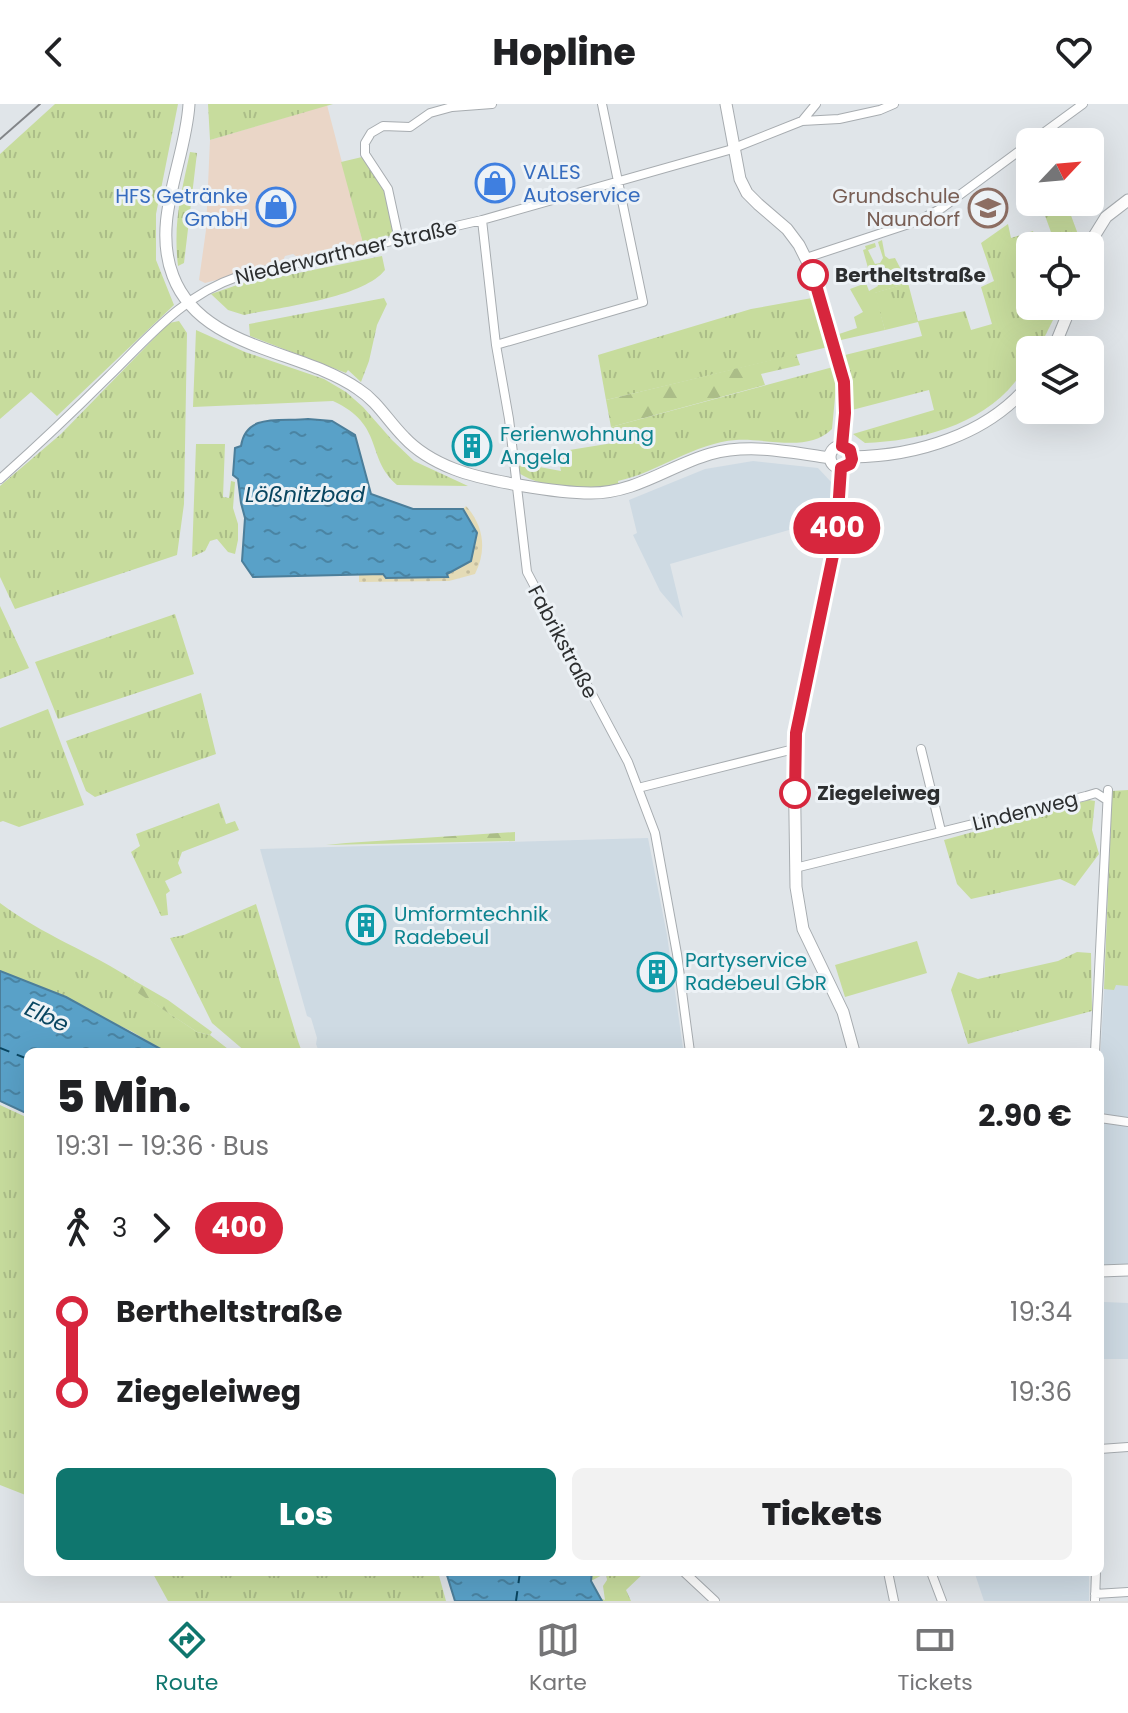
<!DOCTYPE html>
<html lang="de">
<head>
<meta charset="utf-8">
<style>
  body { margin:0; font-family:Poppins,sans-serif; background:#f2f2f2; color:#202124; height:100vh; display:flex; flex-direction:column; font-size:30px; white-space:nowrap }
  * { box-sizing:border-box; margin:0 }
  p { font-size:26px; color:#757577 }
  .icon { flex:none; width:44px; height:44px; fill:none; stroke:currentColor; stroke-width:2; stroke-linecap:round; stroke-linejoin:round }
  .map { position:relative; flex:1; overflow:hidden }
  .panel { position:absolute; left:24px; top:944px; width:1080px; height:528px; display:flex; flex-direction:column; background:#fff; border-radius:12px; box-shadow:0 8px 32px #0002 }
  .panel>* { flex:none }
  .badge { padding:0 16px; border-radius:26px; font-size:28px; line-height:52px }
  .needle { width:52px; rotate:64deg }
  .fabs { position:absolute; left:1016px; top:24px; display:grid; gap:16px }
  .fabs a { display:grid; place-items:center; width:88px; height:88px; border-radius:12px; background:#fff; box-shadow:0 8px 32px #0002; font-size:40px }
  .map>.badge { position:absolute; translate:-50% -50%; box-shadow:0 0 0 4px #fff }
  .legs { display:flex; align-items:center; gap:12px; height:88px; padding:0 32px; font-size:26px }
  .legs p { margin-inline-start:auto }
  .summary { display:flex; align-items:center; justify-content:space-between; height:136px; padding:0 32px }
  h1 { font-size:44px; font-weight:800; line-height:60px }
  .cta { display:flex; gap:16px; margin-top:auto; padding:16px 32px }
  .cta a { flex:1; height:92px; border-radius:12px; background:#0f766e; color:#fff; font-size:32px; font-weight:800; line-height:92px; text-align:center }
  .cta a+a { background:#f2f2f2; color:#202124 }
  ul { padding:0 32px; list-style:none }
  li { display:flex; align-items:center; gap:28px; height:80px; font-size:30px }
  li i { display:grid; place-items:center; width:12px; height:100%; margin:0 10px; background:currentColor }
  li i::after { content:''; width:20px; height:20px; margin:-10px; border:6px solid; border-radius:50%; background:#fff }
  li p { margin-inline-start:auto }
  li:first-child i { background:linear-gradient(#0000 50%,currentColor 0) }
  li:last-child i { background:linear-gradient(currentColor 50%,#0000 0) }
  header { display:flex; justify-content:space-between; align-items:center; height:104px; padding:0 32px; background:#fff; font-size:36px; font-weight:800 }
  .tab-bar { display:flex; justify-content:space-around; align-items:center; height:112px; border-top:2px solid #e0e0e0; background:#fff; font-size:22px; color:#757577 }
  .tab-bar a { display:grid; justify-items:center; gap:4px }
  .tab-bar .on { color:#0f766e }
  .map>svg:first-child { display:block }
</style>
</head>
<body>
<header><svg class="icon" aria-label="back" viewBox="0 0 24 24"><path d="M15 5l-7 7 7 7"/></svg>Hopline<svg class="icon" aria-label="heart" viewBox="0 0 24 24"><path d="M12 20l-8-8c-3-5 5-10 8-4 3-6 11-1 8 4z"/></svg></header>
<div class="map">
<svg width="1128" height="1497" viewBox="0 0 1128 1497">
  <defs>
    <pattern id="grass-tufts" width="24" height="20" patternUnits="userSpaceOnUse" patternTransform="scale(2)"><rect width="24" height="20" fill="#c7dc9d"/><path d="M3 7l-1-3M5 7V3M7 7l1-3M15 17l-1-3M17 17v-4M19 17l1-3" fill="none" stroke="#abbd88"/></pattern>
    <pattern id="forest-firs" width="22" height="20" patternUnits="userSpaceOnUse" patternTransform="scale(2)"><rect width="22" height="20" fill="#c7dc9d"/><path d="M5 1l3.5 6h-7zM16 11l3.5 6h-7z" fill="#abbd88"/></pattern>
    <pattern id="sand-dots" width="8" height="8" patternUnits="userSpaceOnUse" patternTransform="scale(2)"><rect width="8" height="8" fill="#e4dbb6"/><path d="M2 2h.1M6 6h.1" fill="none" stroke="#c4bc9d" stroke-width="1.8" stroke-linecap="round"/></pattern>
    <pattern id="water-ripples" width="26" height="14" patternUnits="userSpaceOnUse" patternTransform="scale(2)"><rect width="26" height="14" fill="#59a1c8"/><path d="M2 4q2-2 4 0t4 0M15 11q2-2 4 0t4 0" fill="none" stroke="#4a84a3"/></pattern>
  </defs>
  <rect width="100%" height="100%" fill="#e0e5e9"/>
  <!-- commercial -->
  <path fill="#ead6c7" d="M 327,1 L 363,139 L 299,154 L 293,150 L 285,152 L 282,159 L 205,179 L 199,176 L 206,126 L 210,36 Z"/>
  <!-- built -->
  <path fill="#cedae3" d="M 753,357 L 818,364 L 833,380 L 836,390 L 834,413 L 670,460 L 683,514 L 660,487 L 633,431 L 637,429 L 629,396 L 705,365 Z
    M 648,734 L 667,831 L 683,944 L 607,948 L 319,948 L 316,940 L 317,934 L 311,914 L 307,912 L 260,745 Z
    M 1105,871 L 1128,874 L 1128,1162 L 1104,1161 L 1100,1106 L 1100,956 Z
    M 1104,1198 L 1128,1199 L 1128,1255 L 1102,1255 Z
    M 964,1468 L 1089,1468 L 1089,1497 L 984,1497 L 975,1470 L 964,1471 Z"/>
  <!-- grass -->
  <path fill="url(#grass-tufts)" d="M 55,0 L 178,0 L 156,110 L 156,156 L 174,201 L 57,312 L 31,288 L 0,315 L 0,50 Z
    M 208,0 L 333,0 L 210,36 Z
    M 190,48 L 197,49 L 184,159 L 178,162 C 173,118 181,91 190,48 Z
    M 362,53 L 384,84 L 394,131 L 363,139 L 341,58 Z
    M 1040,98 L 1066,98 L 1079,133 L 1076,142 L 1049,142 L 1055,139 Z
    M 1008,120 L 1011,134 L 1033,127 L 1038,142 L 1030,142 L 1030,202 L 1060,202 L 1038,246 L 1030,246 C 1030,261 1024,267 1015,278 C 980,322 918,337 865,339 L 853,330 L 934,306 L 929,286 L 852,306 L 851,277 L 845,251 L 922,232 L 918,218 L 885,226 L 874,189 L 908,179 L 918,217 L 965,207 L 971,226 L 992,220 L 981,183 L 994,177 L 981,139 Z
    M 382,152 L 385,166 C 363,194 281,203 244,211 L 228,206 L 211,190 L 263,172 L 278,173 Z
    M 384,194 L 387,200 L 377,221 L 369,257 L 361,278 L 348,266 L 346,269 L 250,232 L 249,220 Z
    M 812,194 L 828,243 L 606,296 L 598,251 L 751,205 Z
    M 179,217 L 187,229 L 184,400 L 177,451 L 15,505 L 0,473 L 0,382 L 61,330 L 169,219 Z
    M 196,226 L 245,248 L 324,275 L 346,288 L 363,303 L 392,336 L 414,357 L 468,382 L 397,381 C 365,353 385,321 333,297 L 193,303 Z
    M 833,263 L 836,283 L 832,325 C 808,349 768,334 736,336 C 694,339 659,368 618,377 L 619,382 C 593,387 541,385 519,369 L 518,359 L 561,367 L 557,348 L 613,339 L 611,323 Z
    M 196,340 L 225,340 L 223,393 L 229,394 L 231,377 L 235,378 L 233,404 L 238,420 L 238,436 L 235,450 L 228,448 L 217,435 L 210,437 L 205,447 L 192,453 Z
    M 0,502 L 29,564 L 0,575 Z
    M 175,510 L 194,570 L 58,615 L 35,558 Z
    M 201,589 L 216,650 L 95,693 L 86,687 L 66,637 Z
    M 48,605 L 84,701 L 19,723 L 3,717 L 0,718 L 0,624 Z
    M 1128,686 L 1128,882 L 1116,881 L 1114,886 L 1104,885 L 1112,687 Z
    M 1089,696 L 1095,697 L 1092,726 L 1099,750 L 1075,782 L 1060,775 L 971,795 L 957,780 L 944,736 Z
    M 219,699 L 226,720 L 235,717 L 239,726 L 182,748 L 178,759 L 182,769 L 165,777 L 170,787 L 166,790 L 168,811 L 161,812 L 131,748 L 140,742 L 136,730 Z
    M 0,799 C 42,831 91,848 135,877 L 133,885 L 197,928 L 210,931 L 232,948 L 166,948 L 131,927 L 0,867 Z
    M 256,800 L 298,937 L 302,948 L 246,948 L 212,919 L 170,834 L 184,831 Z
    M 1077,848 L 1091,849 L 1092,907 L 968,940 L 951,886 L 958,868 L 978,875 L 1058,857 Z
    M 0,1001 L 28,1014 L 28,1392 L 0,1381 Z
    M 152,1468 L 438,1468 L 446,1497 L 168,1497 Z
    M 591,1468 L 645,1468 L 626,1486 L 631,1497 L 602,1497 L 600,1494 L 605,1496 L 603,1482 L 607,1476 L 606,1469 L 591,1477 Z"/>
  <!-- forest -->
  <path fill="url(#forest-firs)" d="M 796,250 L 800,261 L 761,270 L 765,281 L 611,323 L 606,296 Z
    M 515,728 L 515,737 L 326,741 L 346,739 Z
    M 135,877 L 168,896 L 212,928 L 210,931 L 197,928 L 132,885 Z"/>
  <!-- sand -->
  <path fill="url(#sand-dots)" d="M 466,402 C 484,422 487,446 475,470 L 449,477 L 359,478 L 359,471 L 384,470 L 387,474 L 447,473 L 447,470 L 457,465 L 466,413 L 463,405 Z"/>
  <!-- green -->
  <path fill="#c7dc9d" d="M 882,136 L 885,152 L 889,155 L 895,154 L 908,179 L 875,189 L 885,226 L 841,236 L 839,230 L 857,224 L 854,213 L 863,208 L 850,185 L 866,179 L 869,187 L 878,182 L 874,170 L 870,171 L 863,146 L 866,145 L 865,142 L 875,139 L 876,143 L 868,146 L 875,160 L 880,159 L 883,154 L 878,138 Z
    M 917,837 L 927,869 L 845,893 L 835,861 Z"/>
  <!-- water -->
  <path fill="url(#water-ripples)" stroke="#4c7e9a" stroke-width="2" d="M 308,315 L 332,317 L 355,331 L 371,390 L 413,405 L 463,405 L 477,429 L 471,457 L 447,470 L 448,473 L 386,474 L 383,470 L 253,473 L 242,457 L 245,414 L 241,399 L 238,375 L 233,371 L 235,344 L 241,342 C 246,308 282,318 308,315 Z
    M 0,867 L 66,893 L 166,948 L 28,948 L 28,1010 L 0,997 Z
    M 446,1468 L 592,1468 L 591,1477 L 602,1497 L 455,1497 Z"/>
  <g fill="none" stroke-linecap="round" stroke-linejoin="round">
    <!-- ferry -->
    <path stroke="#094661" stroke-width="2" stroke-dasharray="10 8" stroke-linecap="butt" d="M 0,944 L 28,955
      M 516,1497 L 520,1468"/>
    <defs>
      <path id="street" d="M 802,17 L 816,0
        M 1031,38 L 1083,0
        M 482,116 L 496,241 L 509,315 L 527,468 L 628,658 L 655,729 L 677,850 L 690,948
        M 399,136 L 388,85 L 365,50 L 365,39 L 371,29 L 383,22 L 410,23 L 430,9 L 452,3 L 492,0
        M 806,154 L 918,117 L 942,104 L 1030,39
        M 496,241 L 643,198 L 602,0
        M 0,375 C 37,342 73,308 108,273 C 148,234 183,191 237,173 L 482,116 L 729,46 L 802,17 L 839,15 L 880,6 L 894,0
        M 921,645 L 941,727
        M 638,684 L 794,645
        M 795,764 L 1086,692 L 1096,689 L 1107,696
        M 1095,948 L 1108,686
        M 1100,1014 L 1128,1018
        M 1100,1345 L 1128,1343
        M 684,1468 L 715,1497
        M 888,1468 L 894,1497
        M 931,1468 L 942,1497
        M 1095,1490 L 1128,1488
        M 1095,1497 L 1096,1468"/>
      <path id="secondary" d="M 189,0 C 186,56 151,116 173,172 C 201,246 301,245 358,285 C 377,297 388,317 404,333 C 417,347 436,358 454,365 C 485,377 557,389 591,389 C 636,389 669,362 710,350 C 749,339 791,348 830,354
        M 726,0 L 740,75 L 747,89 L 758,100 L 787,125 L 799,141 L 812,167 L 844,278 L 845,309 L 842,342
        M 1088,142 L 1106,113 L 1128,96
        M 1053,246 L 1071,202
        M830 353a11 11 0 1 1 22 0a11 11 0 1 1-22 0Z
        M 852,353 C 916,352 988,331 1030,279
        M 841,364 L 836,437 L 794,645 L 796,783 L 803,825 L 843,908 L 854,948
        M 1100,1167 L 1128,1166"/>
    </defs>
    <!-- street casing -->
    <use href="#street" stroke="#a7acb0" stroke-width="10"/>
    <!-- secondary casing -->
    <use href="#secondary" stroke="#a7acb0" stroke-width="13"/>
    <!-- street -->
    <use href="#street" stroke="#fff" stroke-width="8"/>
    <!-- secondary -->
    <use href="#secondary" stroke="#fff" stroke-width="11"/>
    <!-- rail -->
    <path stroke="#828588" stroke-width="2" d="M 0,35 L 40,0"/>
  </g>
  <g fill="none" stroke-linecap="round" stroke-linejoin="round">
    <defs>
      <path id="line-1" d="M 795,689 L 796,629 L 836,437 L 841,364 L 850,360 L 852,355 L 850,346 L 842,342 L 845,309 L 844,278 L 813,171"/>
    </defs>
    <!-- line-1 casing -->
    <use href="#line-1" stroke="#fff" stroke-width="18"/>
    <!-- line-1 -->
    <use href="#line-1" stroke="#d7263d" stroke-width="12"/>
  </g>
  <!-- icons -->
  <defs>
    <symbol id="shop-ring" viewBox="-11 -11 22 22"><circle r="9.5" fill="#edf2f6" stroke="#3f7fe0" stroke-width="1.5"/><path d="M-5-2.5h2.3a2.7 3.5 0 0 1 5.4 0H5L5.5 6h-11ZM-1.5-2.5h3a1.5 2.3 0 0 0-3 0Z" fill="#3f7fe0"/></symbol>
    <symbol id="school-ring" viewBox="-11 -11 22 22"><circle r="9.5" fill="#edf2f6" stroke="#8d6e63" stroke-width="1.5"/><path d="M0-5L7-2L0 1L-7-2ZM-4 1L0 2.5L4 1V4Q0 6-4 4Z" fill="#8d6e63"/></symbol>
    <symbol id="building-ring" viewBox="-11 -11 22 22"><circle r="9.5" fill="#edf2f6" stroke="#0f9aa8" stroke-width="1.5"/><path d="M-4-6H4V6H1V3H-1V6H-4ZM-2.5-4.3h1.7v1.8h-1.7ZM.8-4.3h1.7v1.8H.8ZM-2.5-1h1.7V.8h-1.7ZM.8-1h1.7V.8H.8Z" fill="#0f9aa8"/></symbol>
  </defs>
  <g fill-rule="evenodd">
    <use href="#shop-ring" x="473" y="57" width="44" height="44"/>
    <use href="#shop-ring" x="254" y="81" width="44" height="44"/>
    <use href="#school-ring" x="966" y="82" width="44" height="44"/>
    <use href="#building-ring" x="450" y="320" width="44" height="44"/>
    <use href="#building-ring" x="344" y="799" width="44" height="44"/>
    <use href="#building-ring" x="635" y="846" width="44" height="44"/>
  </g>
  <!-- markers -->
  <g fill="#fff" stroke="#d7263d" stroke-width="4">
    <circle cx="813" cy="171" r="14"/>
    <circle cx="795" cy="689" r="14"/>
  </g>
  <g text-anchor="middle" stroke-width="6" stroke-linejoin="round" paint-order="stroke">
    <!-- shop labels -->
    <g font-size="20" fill="#366cbe" stroke="#edf2f6" text-anchor="start">
      <text x="523" y="75">VALES<tspan x="523" dy="23">Autoservice</tspan></text>
      <text x="248" y="99" text-anchor="end">HFS Getränke<tspan x="248" dy="23">GmbH</tspan></text>
    </g>
    <!-- education labels -->
    <g font-size="20" fill="#785e54" stroke="#edf2f6" text-anchor="end">
      <text x="960" y="99">Grundschule<tspan x="960" dy="23">Naundorf</tspan></text>
    </g>
    <!-- street labels -->
    <g font-size="20" fill="#2c2e2f" stroke="#edf2f6">
      <text transform="translate(346 148) rotate(-13)" y="7">Niederwarthaer Straße</text>
      <text transform="translate(563 538) rotate(62)" y="7">Fabrikstraße</text>
      <text transform="translate(1025 707) rotate(-14)" y="7">Lindenweg</text>
    </g>
    <!-- stop labels -->
    <g font-size="20" font-weight="bold" fill="#2c2e2f" stroke="#edf2f6" text-anchor="start">
      <text x="835" y="178">Bertheltstraße</text>
      <text x="817" y="696">Ziegeleiweg</text>
    </g>
    <!-- culture labels -->
    <g font-size="20" fill="#0d838f" stroke="#edf2f6" text-anchor="start">
      <text x="500" y="337">Ferienwohnung<tspan x="500" dy="23">Angela</tspan></text>
      <text x="394" y="817">Umformtechnik<tspan x="394" dy="23">Radebeul</tspan></text>
      <text x="685" y="863">Partyservice<tspan x="685" dy="23">Radebeul GbR</tspan></text>
    </g>
    <!-- water labels -->
    <g font-size="22" font-style="italic" fill="#094661" stroke="#edf2f6">
      <text x="305" y="398">Lößnitzbad</text>
      <text transform="translate(47 912) rotate(25)" y="8">Elbe</text>
    </g>
  </g>
</svg>
<div class="fabs">
<a><svg class="needle" viewBox="-14 -14 28 28"><path d="M0-13l5 13h-10z" fill="#e53935"/><path d="M0 13l5-13h-10z" fill="#757577"/></svg></a>
<a><svg class="icon" aria-label="locate" viewBox="0 0 24 24"><circle cx="12" cy="12" r="6"/><path d="M12 2v4M12 18v4M2 12h4M18 12h4"/></svg></a>
<a><svg class="icon" aria-label="layers" viewBox="0 0 24 24"><path d="M12 4l9 5-9 5-9-5zM3 14l9 5 9-5"/></svg></a>
</div>
<b class="badge" style="left:837px;top:424px;background:#d7263d;color:#fff">400</b>
<section class="panel">
<div class="summary"><div><h1>5 Min.</h1><p>19:31 – 19:36 · Bus</p></div><b>2.90 €</b></div>
<div class="legs"><svg class="icon" aria-label="walk" viewBox="0 0 24 24"><circle cx="13" cy="4" r="2"/><path d="M13 8l-2 6 4 7M11 14l-3 7M7 12l3-4h3l4 4"/></svg>3<svg class="icon" aria-label="forward" viewBox="0 0 24 24"><path d="M9 5l7 7-7 7"/></svg><b class="badge" style="background:#d7263d;color:#fff">400</b></div>
<ul>
<li><i style="color:#d7263d"></i><b>Bertheltstraße</b><p>19:34</p></li>
<li><i style="color:#d7263d"></i><b>Ziegeleiweg</b><p>19:36</p></li>
</ul>
<div class="cta"><a>Los</a><a>Tickets</a></div>
</section>
</div>
<nav class="tab-bar">
<a class="on"><svg class="icon" aria-label="directions" viewBox="0 0 24 24"><path d="M12 3l9 9-9 9-9-9zM9 14v-3h6M13 9l2 2-2 2"/></svg>Route</a>
<a><svg class="icon" aria-label="map" viewBox="0 0 24 24"><path d="M3 6l6-2 6 2 6-2v14l-6 2-6-2-6 2zM9 4v14M15 6v14"/></svg>Karte</a>
<a><svg class="icon" aria-label="tickets" viewBox="0 0 24 24"><path d="M3 7h18v10H3zM15 7v10"/></svg>Tickets</a>
</nav>
</body>
</html>
